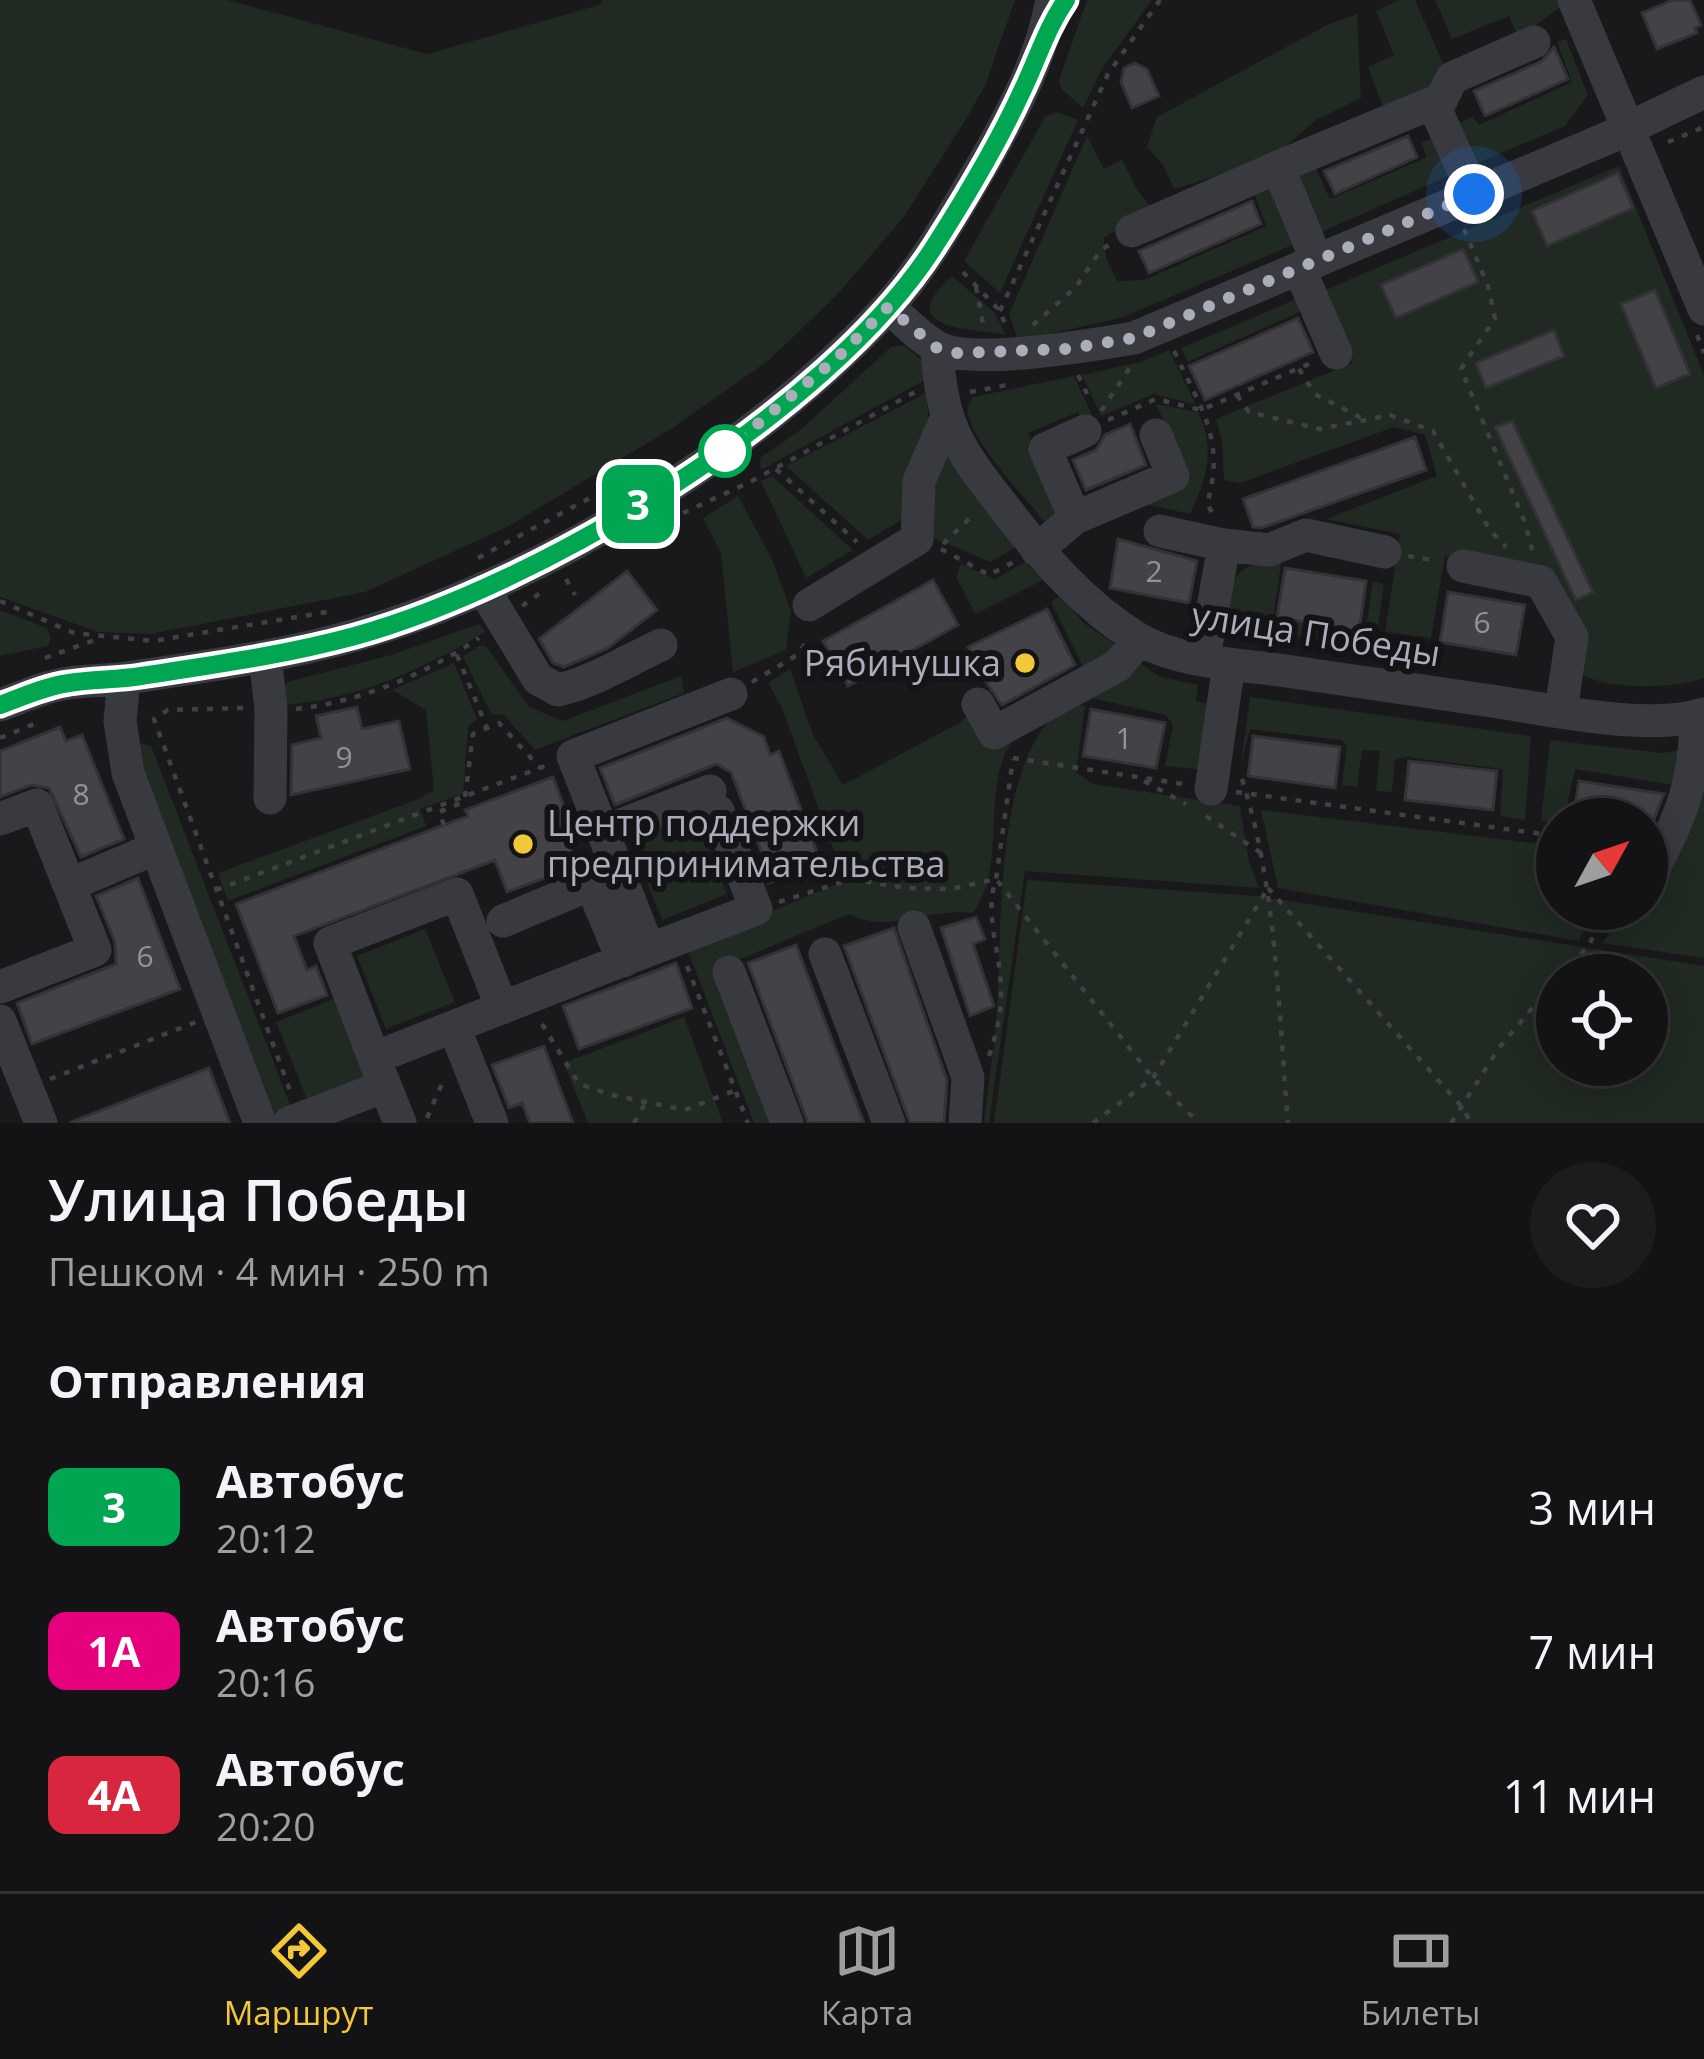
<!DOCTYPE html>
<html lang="ru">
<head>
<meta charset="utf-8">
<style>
  body { margin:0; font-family:"Open Sans",sans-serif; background:#1c1b1d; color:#f1f3f6; height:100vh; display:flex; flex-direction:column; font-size:45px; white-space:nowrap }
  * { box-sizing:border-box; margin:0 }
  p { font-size:39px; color:#9d9ea0 }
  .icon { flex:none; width:66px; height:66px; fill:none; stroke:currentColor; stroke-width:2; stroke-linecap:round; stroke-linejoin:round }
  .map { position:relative; height:1123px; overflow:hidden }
  .sheet { display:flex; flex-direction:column; background:#131214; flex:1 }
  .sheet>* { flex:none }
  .badge { padding:0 24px; border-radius:18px; font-size:42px; line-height:78px }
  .needle { width:78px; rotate:50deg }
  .controls { position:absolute; left:1536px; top:798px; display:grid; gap:24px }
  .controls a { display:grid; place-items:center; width:132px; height:132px; border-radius:50%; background:#131214; box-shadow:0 6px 30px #0003,0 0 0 3px #323234; font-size:60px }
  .you { position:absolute; width:60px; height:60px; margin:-30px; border:9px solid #fff; border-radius:50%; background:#1a73e8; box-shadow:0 0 0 18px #1a73e833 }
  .map>.badge { position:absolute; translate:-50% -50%; box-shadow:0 0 0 6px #fff }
  h2 { padding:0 48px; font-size:45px; line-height:108px }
  .round { display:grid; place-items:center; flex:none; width:126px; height:126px; border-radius:63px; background:#1c1b1d }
  .summary { display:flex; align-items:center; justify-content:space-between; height:204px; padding:0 48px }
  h1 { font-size:57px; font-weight:600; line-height:90px }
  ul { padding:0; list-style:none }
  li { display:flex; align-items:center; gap:36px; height:144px; padding:0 48px }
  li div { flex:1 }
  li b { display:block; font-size:45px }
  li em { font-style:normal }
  li .badge { min-width:132px; font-weight:700; text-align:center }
  .tabs { display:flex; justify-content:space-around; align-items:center; height:168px; border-top:3px solid #323234; background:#131214; font-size:33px; color:#9d9ea0 }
  .tabs a { display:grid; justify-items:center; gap:6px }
  .tabs .active { color:#f1c83a }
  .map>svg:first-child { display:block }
</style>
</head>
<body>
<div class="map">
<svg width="1704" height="1123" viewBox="0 0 1704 1123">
  <rect width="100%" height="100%" fill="#19181a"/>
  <!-- green -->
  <path fill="#202922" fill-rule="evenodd" d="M 0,0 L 227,0 L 427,54 L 599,5 L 603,0 L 1015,0 L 985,86 L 963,124 L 903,218 L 836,296 L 769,360 L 671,429 L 507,527 L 365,592 L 151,634 L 98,632 L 0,597 Z
    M 1087,0 L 1152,0 L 1103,67 L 1083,108 L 1061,89 L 1059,80 Z
    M 1399,0 L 1415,0 L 1447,72 L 1435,90 L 1385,112 L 1368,67 L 1394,55 L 1376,11 Z
    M 1435,0 L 1566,0 L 1567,2 L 1519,38 L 1509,16 L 1452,39 Z
    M 1357,14 L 1361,98 L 1316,120 L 1280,151 L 1244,167 L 1174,189 L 1163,165 L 1147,147 L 1157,117 L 1327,25 Z
    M 1566,39 L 1588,95 L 1565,126 L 1478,163 L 1460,123 L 1473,116 L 1479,125 L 1572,82 L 1557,42 Z
    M 1056,112 L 1078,120 L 1000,293 L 964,261 L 1045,117 Z
    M 1438,135 L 1455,173 L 1315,235 L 1287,173 L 1313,162 L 1330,199 L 1427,157 L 1421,143 Z
    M 1087,136 L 1104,169 L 1122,160 L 1137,190 L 1152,208 L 1104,238 L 1106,258 L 1117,281 L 1144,280 L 1266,226 L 1251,185 L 1275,174 L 1302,241 L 1121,318 L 1022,340 L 1017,338 L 1009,314 Z
    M 1619,166 L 1704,375 L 1704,678 C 1678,689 1599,691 1578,671 L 1545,576 L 1445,556 L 1431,638 L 1385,632 L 1400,534 L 1326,519 L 1437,476 L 1425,435 L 1394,427 L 1240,483 L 1224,480 L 1222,441 L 1216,419 L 1352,363 L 1322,291 Z
    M 952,276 L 995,313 L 1006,335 C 977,328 889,332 952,276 Z
    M 1306,295 L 1311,307 L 1188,362 L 1181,348 Z
    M 904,345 L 926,364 L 923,381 L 761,470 L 760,458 L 799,431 L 891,347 Z
    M 1169,350 L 1196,405 L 1154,394 L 1101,416 L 1082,375 L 1140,362 Z
    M 1074,376 L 1094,419 L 1084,423 L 1078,412 L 1028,433 L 1063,511 L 1048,526 C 1026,498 977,449 968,415 C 966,406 969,405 973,397 Z
    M 926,393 L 929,421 L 903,519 L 868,540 L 786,466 Z
    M 1156,404 L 1198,412 C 1216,449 1207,479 1190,514 L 1150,505 L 1061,539 L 1082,525 L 1191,479 Z
    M 945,445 L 1020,545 L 990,562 L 925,534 L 929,483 Z
    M 772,476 L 853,550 L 806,578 L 761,481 Z
    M 738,496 L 771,557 L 791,611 L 786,650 L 733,672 L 721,553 L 703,518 Z
    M 1282,558 L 1273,618 L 1365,634 L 1373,582 L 1384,584 L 1375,646 L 1225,628 C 1233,579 1227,566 1282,558 Z
    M 1025,562 L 1043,580 L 975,614 L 956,577 L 961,564 L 995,579 Z
    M 1060,596 L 1085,624 L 1122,649 L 1087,675 L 1051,602 Z
    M 0,610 L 47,628 L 51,639 L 48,646 L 0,656 Z
    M 479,624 L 485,632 C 422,670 356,700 282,705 L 281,689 L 287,682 L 391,655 Z
    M 479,646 L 486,646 L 529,707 L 563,721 L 681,676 L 684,693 L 535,750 L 504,715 L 491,714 L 463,657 Z
    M 1135,659 L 1158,676 L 1198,685 L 1196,701 L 1215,705 L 1205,770 L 1165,766 L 1173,725 L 1166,715 L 1083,696 Z
    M 454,663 L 477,719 L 468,727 L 463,794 L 420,809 L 426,826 L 228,901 L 218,873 L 416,800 L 434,790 L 426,710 L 392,690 Z
    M 790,669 L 813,735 L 843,785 L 961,722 L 972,711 L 1018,731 C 1013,739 1007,748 1004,756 C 985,805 1005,869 973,913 C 925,908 891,935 849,914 L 714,970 L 772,1123 L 754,1123 L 686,946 L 845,881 L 782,708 L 768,683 Z
    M 1250,697 L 1531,736 L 1525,820 L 1500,816 L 1503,769 L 1405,757 L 1395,760 L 1392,792 L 1376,791 L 1380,751 L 1362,750 L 1357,787 L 1342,785 L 1347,746 L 1341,740 L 1250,729 L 1241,765 Z
    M 1072,703 L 1085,706 L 1076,772 L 1093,784 L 1240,806 L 1249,861 L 1259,888 L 1025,871 L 989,1123 L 984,1123 C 988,1086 994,1050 997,1013 C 1003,933 991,744 1072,703 Z
    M 1550,740 L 1662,753 L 1682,750 L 1673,785 L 1575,769 L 1564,819 L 1557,819 L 1557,823 L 1541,821 Z
    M 141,743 L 151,746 L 293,1112 L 269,1121 L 136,759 Z
    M 1704,780 L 1704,958 L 1602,943 L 1629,909 L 1647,909 L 1647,893 C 1680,864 1696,823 1704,780 Z
    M 1261,810 L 1557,846 L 1557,909 L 1593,909 L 1579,941 L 1278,888 Z
    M 694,813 L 727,894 L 662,920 L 629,838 Z
    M 1027,880 L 1257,896 L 1704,966 L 1704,1123 L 994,1123 ZM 1647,975 L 1647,1065 L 1557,1065 L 1557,975 Z
    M 425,929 L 455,1002 L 386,1029 L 357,956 Z
    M 339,997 L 371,1077 L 308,1102 L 276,1022 Z
    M 684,1017 L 723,1123 L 588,1123 L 564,1063 Z"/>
  <!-- building -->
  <path fill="#434347" stroke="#333236" stroke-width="3" d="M 1673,0 L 1690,0 L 1701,25 L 1695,28 L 1697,33 L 1657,49 L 1642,13 Z
    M 1554,47 L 1568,79 L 1485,116 L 1474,91 L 1542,61 Z
    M 1135,63 L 1147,69 L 1159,96 L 1132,108 L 1121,82 L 1124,68 Z
    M 1408,136 L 1417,157 L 1335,194 L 1324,171 Z
    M 1618,173 L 1633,208 L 1547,246 L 1532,211 Z
    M 1252,201 L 1261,224 L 1149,273 L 1139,251 Z
    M 1463,249 L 1478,282 L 1396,318 L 1381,285 Z
    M 1655,290 L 1690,374 L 1656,388 L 1621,304 Z
    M 1298,318 L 1313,352 L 1205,400 L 1189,366 Z
    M 1554,330 L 1564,356 L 1486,388 L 1476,363 Z
    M 1512,421 L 1593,592 L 1576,600 L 1495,427 Z
    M 1130,424 L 1146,465 L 1086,490 L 1073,460 L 1096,450 L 1105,435 Z
    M 1415,437 L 1426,470 L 1261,528 L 1253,527 L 1243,499 Z
    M 1118,539 L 1197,561 L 1189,603 L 1110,588 Z
    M 1285,568 L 1366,581 L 1359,632 L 1277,617 Z
    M 627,571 L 657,610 L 608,648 L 564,667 L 553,663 L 539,639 Z
    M 933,580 L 958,625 L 848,686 L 823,641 Z
    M 1448,592 L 1525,605 L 1516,655 L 1440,642 Z
    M 1047,609 L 1075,665 L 1002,705 L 988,685 L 968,647 Z
    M 357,707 L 362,729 L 399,721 L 410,769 L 291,795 L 292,745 L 321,738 L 316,716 Z
    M 1091,709 L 1165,723 L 1156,768 L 1083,756 Z
    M 727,718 L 764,737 L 770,755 L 779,751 L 821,863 L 768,883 L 758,857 L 763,856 L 731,772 L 716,764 L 615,805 L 600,768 Z
    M 60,727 L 66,741 L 82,735 L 124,839 L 81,857 L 49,788 L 31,785 L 0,797 L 0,751 Z
    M 1253,736 L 1340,747 L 1335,788 L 1248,776 Z
    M 1409,761 L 1497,771 L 1493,810 L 1405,800 Z
    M 553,777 L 571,825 L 563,828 L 577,866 L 507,892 L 495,860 L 294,936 L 307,970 L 316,966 L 327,995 L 278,1013 L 236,904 L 468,816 L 465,810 Z
    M 1579,781 L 1664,794 L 1663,796 L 1654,819 L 1573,819 Z
    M 138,878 L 180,989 L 32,1044 L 17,1003 L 116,964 L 115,942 L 96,896 Z
    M 976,917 L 985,939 L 973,944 L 994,1006 L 970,1016 L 941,928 Z
    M 894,928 L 947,1080 L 944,1123 L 910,1123 L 844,946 Z
    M 796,945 L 864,1123 L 808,1123 L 748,963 Z
    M 676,963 L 692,1008 L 579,1049 L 563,1006 Z
    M 544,1046 L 573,1123 L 530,1123 L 522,1103 L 509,1108 L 492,1065 Z
    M 209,1068 L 230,1123 L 71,1123 L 71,1122 Z"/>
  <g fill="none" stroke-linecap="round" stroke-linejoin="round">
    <!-- path -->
    <path stroke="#3f4146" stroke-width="4.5" stroke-dasharray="6 9" stroke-linecap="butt" d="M 1668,142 L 1704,127
      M 1464,229 L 1488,286 L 1495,318 L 1461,369 L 1524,520 L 1533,553
      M 963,272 L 1000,311 L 1007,329
      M 976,287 L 984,329
      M 1000,311 L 1108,74 L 1160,0
      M 1033,325 L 1075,288 L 1101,250 L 1112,243
      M 1697,335 L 1704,353
      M 1174,351 C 1201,409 1226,439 1207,504 L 1213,514
      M 1299,369 L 1315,394 L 1363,419
      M 1078,375 L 1091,402
      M 970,392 L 1012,384
      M 1237,395 L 1249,412 L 1320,429 L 1390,415 L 1433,431 L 1490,530 L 1506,547
      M 1101,411 L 1131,366
      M 1108,420 L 1156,399 L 1201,410 L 1309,364
      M 776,469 L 857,542
      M 683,513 L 750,482 L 917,391
      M 943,544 L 973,515
      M 941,549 L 989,575 L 1016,561
      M 1408,556 L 1438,561
      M 478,558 L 627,478
      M 566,579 L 575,595
      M 0,601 L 74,633 L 153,641 L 333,611
      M 522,606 L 542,592
      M 457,655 L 487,728
      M 45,658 L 97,639
      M 752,682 L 797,655 L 810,637
      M 243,708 L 168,710 L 154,719 L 292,1096
      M 296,709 C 360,702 426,674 479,638
      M 0,738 L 39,722
      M 1013,758 L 1183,784
      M 1242,779 C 1277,889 1278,1008 1288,1123
      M 1144,781 L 1186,804
      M 1236,792 L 1557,836
      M 1206,816 L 1261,853
      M 460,867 L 439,812 L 461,803 L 465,797 L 473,734 L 499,723 L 540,768
      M 1268,888 L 1462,1107 L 1471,1123
      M 216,890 L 545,766
      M 779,902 L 852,879 L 906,888 L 951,889 L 996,879 L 1153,1078 L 1199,1123
      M 687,966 L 748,1123
      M 1559,975 L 1589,946 L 1604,909
      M 542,1024 L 579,1084 L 612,1095 L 685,1110 L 736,1090
      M 989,1056 C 997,1032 1002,1012 1001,987 C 1000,951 984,914 996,879 L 1013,759
      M 50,1079 L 196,1022
      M 427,1118 L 444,1079
      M 634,1123 L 646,1102
      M 1093,1123 L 1153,1078 L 1268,888
      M 1451,1123 L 1499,1048 L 1557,978"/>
    <!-- minor -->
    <path stroke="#393a3f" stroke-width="33" d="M 1574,0 L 1704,309
      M 1474,194 L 1436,110 L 1452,78 L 1534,42
      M 1132,231 L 1278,167
      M 1317,261 L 1278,167 L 1442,99
      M 1299,268 L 1336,353
      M 888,307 C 904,320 921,339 939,348 C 974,365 1093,345 1134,338 L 1610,137 L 1704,92
      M 937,348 C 942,429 958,448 1007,511 C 1043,558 1086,607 1137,638 C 1176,662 1234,664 1279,670 C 1345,680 1412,689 1478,699 C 1538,707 1648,733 1704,714
      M 1075,518 L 1045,449 L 1085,431
      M 1160,531 L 1224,545 L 1204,658
      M 1224,545 L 1269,550 L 1306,535 L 1385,552
      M 1037,550 L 1075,518 L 1173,476 L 1156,435
      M 1463,566 L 1541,582 L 1572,637 L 1561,710
      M 483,588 L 538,679 L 558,690 C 589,684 630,659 661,645
      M 809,605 L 917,539 L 919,481 L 946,419
      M 265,657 L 271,708 L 270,798
      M 124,679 L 120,721 L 128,773 L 260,1123
      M 978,704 L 994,733 L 1117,666 L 1139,640
      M 0,705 C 22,697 46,686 69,683 C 90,680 112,681 133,677 C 208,666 283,656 356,635 C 537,584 758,448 885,310 C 925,267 952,216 982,166 C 1012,114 1041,60 1052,0
      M 1211,789 L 1229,664
      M 0,819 L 37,805 L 95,950 L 0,987
      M 603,832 L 710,791
      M 1655,866 C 1684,810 1695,780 1696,717
      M 69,885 L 156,848
      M 503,921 L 591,884 L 623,961
      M 914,927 L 968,1077 L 965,1123
      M 649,950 L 756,909 L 718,811
      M 825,954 L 889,1123
      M 729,972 L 787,1123
      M 0,1021 L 41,1123
      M 454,1027 L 492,1123
      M 374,1058 L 330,943 L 457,894 L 502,1008
      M 289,1123 L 385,1086
      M 400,1123 L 374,1058 L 649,950 L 573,756 L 731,694"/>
  </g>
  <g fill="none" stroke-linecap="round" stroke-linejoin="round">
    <defs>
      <path id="line" d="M 0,705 C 22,697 46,686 69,683 C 93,679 117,680 141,676 C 213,665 285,655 355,636 C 542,584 828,412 934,247 C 966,197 998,144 1023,89 C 1038,58 1046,29 1066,0"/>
    </defs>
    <!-- line casing -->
    <use href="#line" stroke="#fff" stroke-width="27"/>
    <!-- line -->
    <use href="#line" stroke="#00a651" stroke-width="18"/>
    <!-- walk -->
    <path stroke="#abaeba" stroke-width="12" stroke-dasharray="0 21.6" d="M 725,451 L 837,358 L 888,307 L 937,348 L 957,353 L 1066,349 L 1134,338 L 1474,194"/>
  </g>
  <!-- markers -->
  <circle fill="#fff" stroke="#00a651" stroke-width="6" cx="725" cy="451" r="24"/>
  <g fill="#f1c83a" stroke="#141316" stroke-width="4.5">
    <circle cx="1025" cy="663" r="12"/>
    <circle cx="523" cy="844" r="12"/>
  </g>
  <g text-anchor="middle" stroke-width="12" stroke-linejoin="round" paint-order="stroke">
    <!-- number labels -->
    <g font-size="30" fill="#91939d">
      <text x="1154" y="582">2</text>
      <text x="1482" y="633">6</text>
      <text x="1124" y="749">1</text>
      <text x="344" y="768">9</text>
      <text x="81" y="805">8</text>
      <text x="145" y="967">6</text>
    </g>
    <!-- street labels -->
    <g font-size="36" fill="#abaeba" stroke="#141316">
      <text transform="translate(1316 634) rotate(9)" y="13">улица Победы</text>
    </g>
    <!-- poi labels -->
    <g font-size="36" fill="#abaeba" stroke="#141316" text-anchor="end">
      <text x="1001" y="676">Рябинушка</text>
      <text x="547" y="836" text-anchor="start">Центр поддержки<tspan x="547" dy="41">предпринимательства</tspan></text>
    </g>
  </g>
</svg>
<div class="controls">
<a><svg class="needle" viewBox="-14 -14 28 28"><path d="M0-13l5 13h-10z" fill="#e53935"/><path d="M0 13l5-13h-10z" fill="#9d9ea0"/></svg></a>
<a><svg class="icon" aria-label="locate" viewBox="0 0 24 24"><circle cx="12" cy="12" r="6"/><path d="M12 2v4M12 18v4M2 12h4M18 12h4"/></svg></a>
</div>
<div class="you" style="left:1474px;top:194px"></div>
<b class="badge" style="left:638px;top:504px;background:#00a651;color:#fff">3</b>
</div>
<section class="sheet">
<div class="summary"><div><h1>Улица Победы</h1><p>Пешком · 4 мин · 250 m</p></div><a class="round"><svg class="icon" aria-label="heart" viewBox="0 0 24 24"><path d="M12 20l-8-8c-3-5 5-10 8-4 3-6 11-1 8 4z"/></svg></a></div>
<h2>Отправления</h2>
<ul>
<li><span class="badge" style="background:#00a651;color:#fff">3</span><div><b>Автобус</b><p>20:12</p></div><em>3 мин</em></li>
<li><span class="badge" style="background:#e6007e;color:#fff">1А</span><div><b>Автобус</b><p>20:16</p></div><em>7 мин</em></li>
<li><span class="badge" style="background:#d7263d;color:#fff">4А</span><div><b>Автобус</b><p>20:20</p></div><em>11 мин</em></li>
</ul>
</section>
<nav class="tabs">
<a class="active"><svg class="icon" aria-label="directions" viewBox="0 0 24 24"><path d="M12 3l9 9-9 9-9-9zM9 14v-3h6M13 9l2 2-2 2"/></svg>Маршрут</a>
<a><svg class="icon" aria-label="map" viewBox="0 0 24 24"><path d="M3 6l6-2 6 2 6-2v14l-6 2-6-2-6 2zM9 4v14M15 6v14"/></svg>Карта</a>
<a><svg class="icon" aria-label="tickets" viewBox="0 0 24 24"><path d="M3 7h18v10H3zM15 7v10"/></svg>Билеты</a>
</nav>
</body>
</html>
